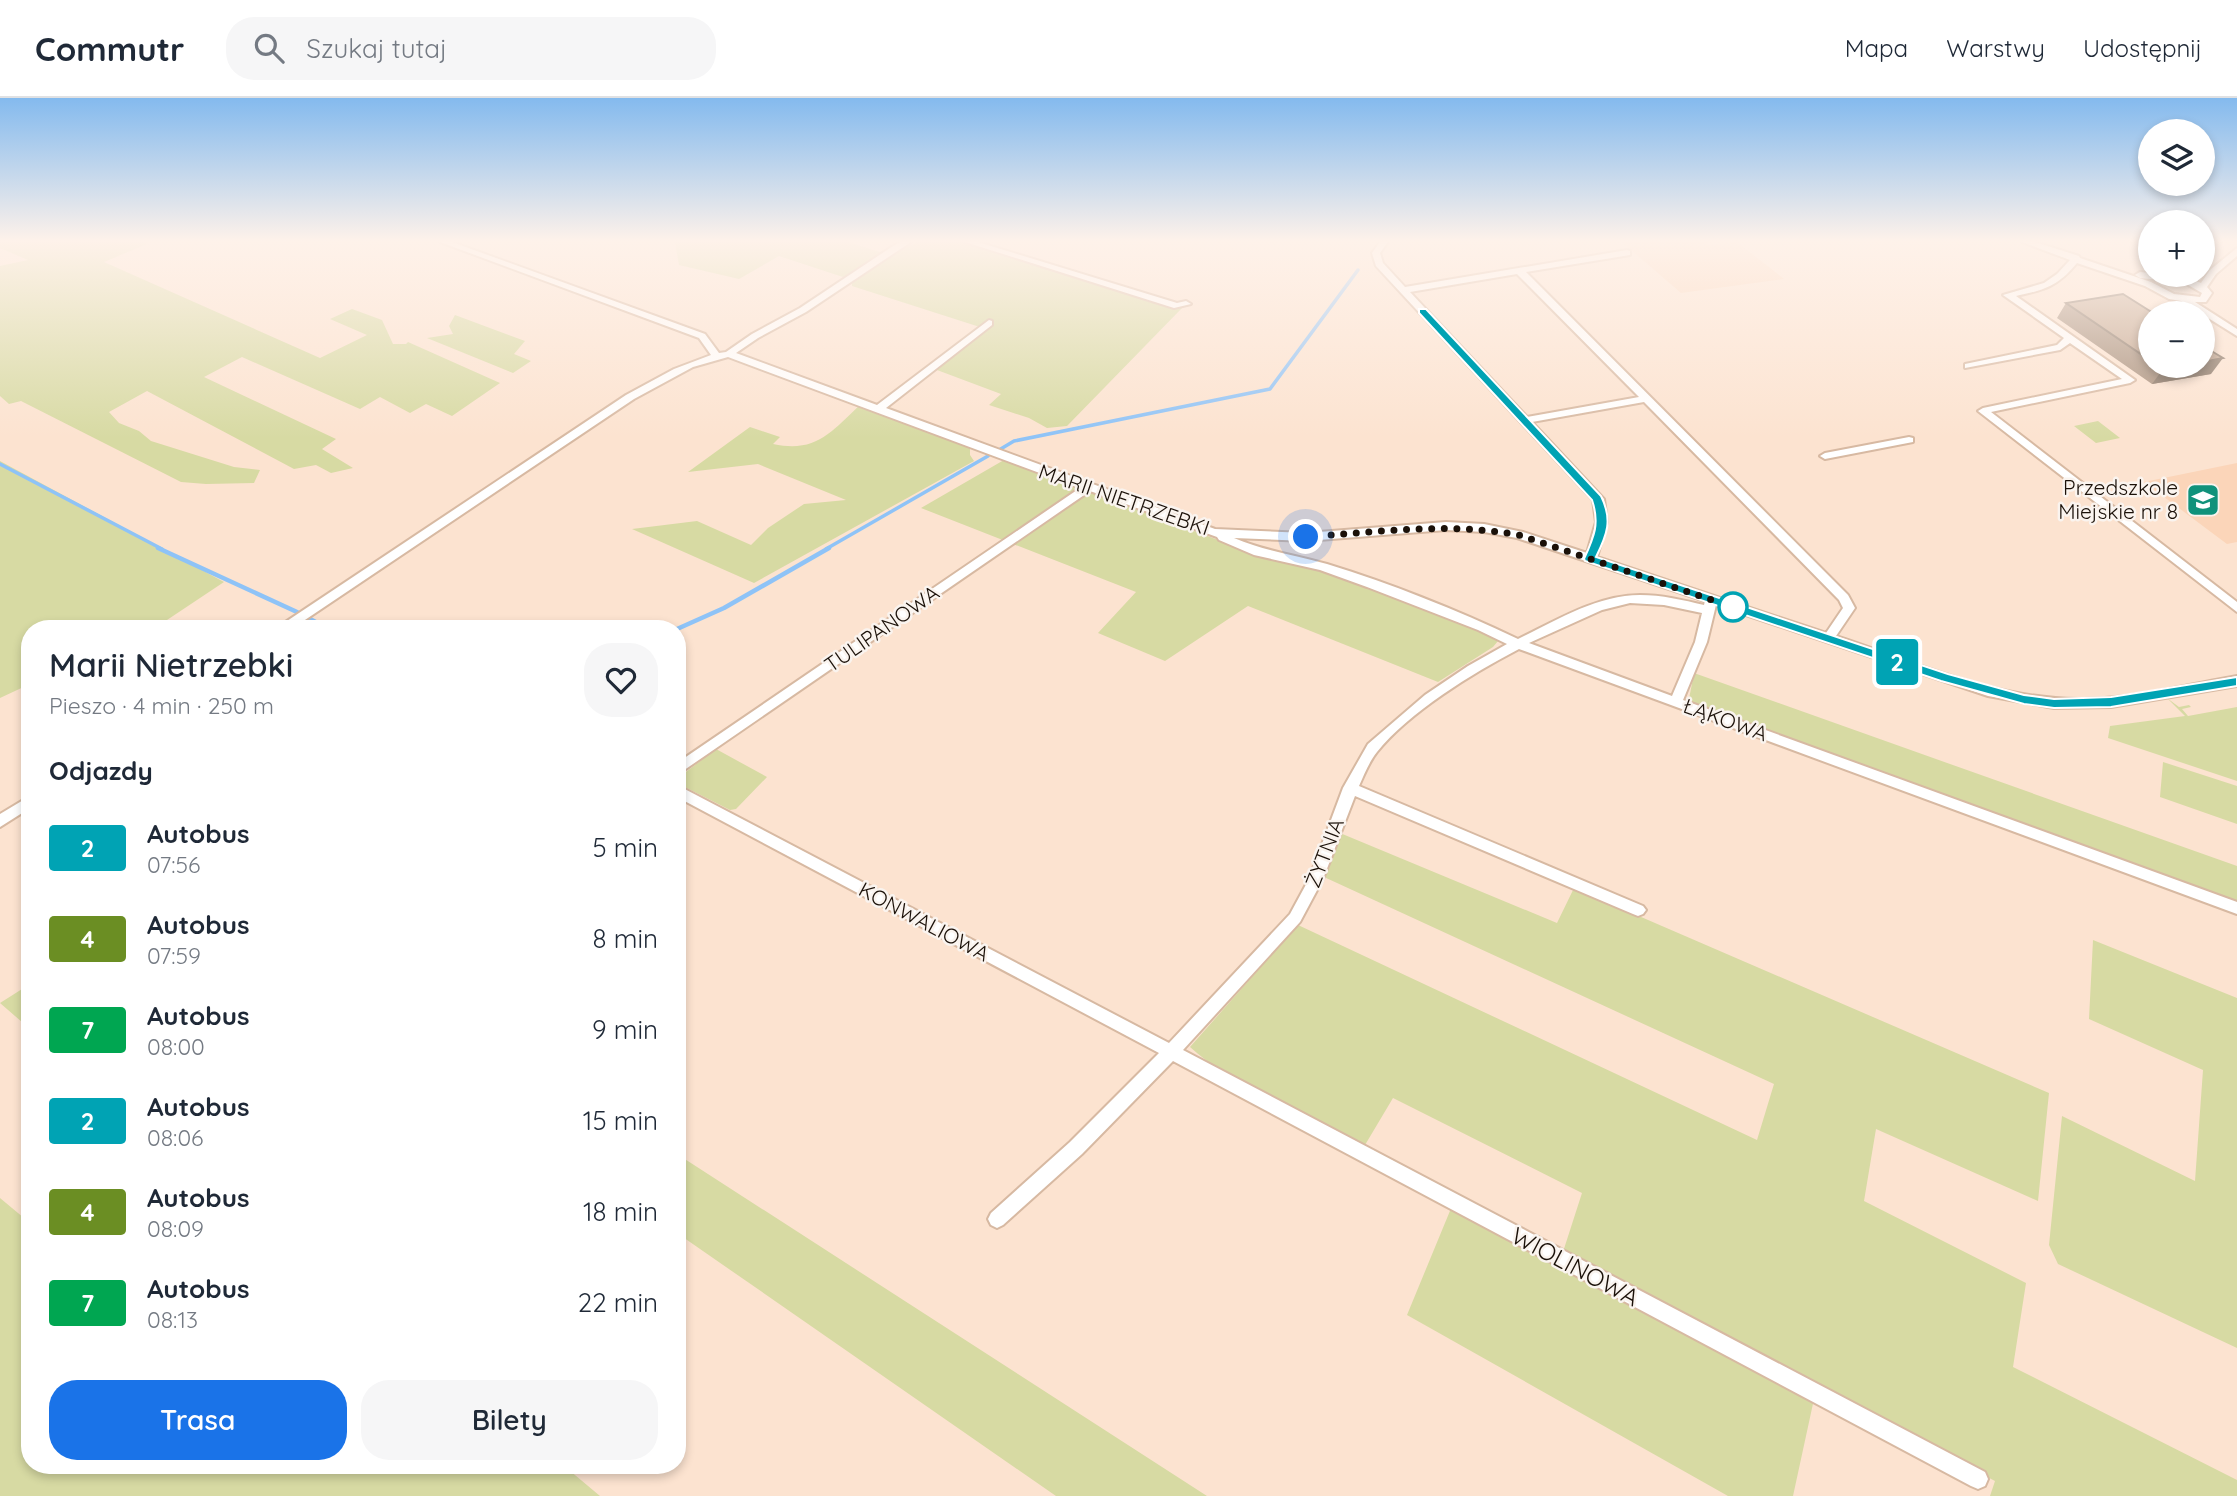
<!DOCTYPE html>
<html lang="pl">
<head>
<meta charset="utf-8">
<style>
  body { margin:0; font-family:Quicksand,sans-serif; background:#f6f6f7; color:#1f2937; height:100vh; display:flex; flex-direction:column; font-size:26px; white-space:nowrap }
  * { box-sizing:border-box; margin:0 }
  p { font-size:23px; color:#747a83 }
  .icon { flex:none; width:38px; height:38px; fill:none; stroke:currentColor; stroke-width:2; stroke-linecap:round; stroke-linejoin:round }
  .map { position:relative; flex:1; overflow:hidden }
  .side { position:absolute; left:21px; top:522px; width:665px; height:854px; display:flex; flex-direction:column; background:#fff; border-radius:28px; box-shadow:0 4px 10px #0003 }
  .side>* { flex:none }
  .badge { padding:0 14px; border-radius:5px; font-size:24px; line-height:46px }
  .fabs { position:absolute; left:2138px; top:21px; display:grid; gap:14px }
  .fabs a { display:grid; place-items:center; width:77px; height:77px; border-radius:50%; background:#fff; box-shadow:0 4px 10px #0003; font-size:35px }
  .you { position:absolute; width:35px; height:35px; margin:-18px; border:5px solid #fff; border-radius:50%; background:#1a73e8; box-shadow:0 0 0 10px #1a73e833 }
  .map>.badge { position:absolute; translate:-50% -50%; box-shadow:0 0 0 4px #fff }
  h2 { padding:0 28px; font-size:26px; line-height:63px }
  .round { display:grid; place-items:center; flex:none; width:74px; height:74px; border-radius:28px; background:#f6f6f7 }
  .headline { display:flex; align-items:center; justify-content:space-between; height:119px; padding:0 28px }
  h1 { font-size:33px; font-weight:600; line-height:52px }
  .button { display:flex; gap:14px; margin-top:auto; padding:14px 28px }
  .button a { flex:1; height:80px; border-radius:28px; background:#1a73e8; color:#fff; font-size:28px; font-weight:600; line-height:80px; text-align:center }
  .button a+a { background:#f6f6f7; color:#1f2937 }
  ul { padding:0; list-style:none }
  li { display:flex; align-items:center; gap:21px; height:91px; padding:0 28px }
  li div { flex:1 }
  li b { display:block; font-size:26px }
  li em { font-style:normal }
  li .badge { min-width:77px; font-weight:700; text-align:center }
  header { display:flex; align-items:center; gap:42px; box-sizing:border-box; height:98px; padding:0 35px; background:#fff; border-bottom:2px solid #e0e1e3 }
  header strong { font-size:33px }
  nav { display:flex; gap:38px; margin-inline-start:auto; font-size:24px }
  .search { width:490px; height:63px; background:#f6f6f7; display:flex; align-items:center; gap:18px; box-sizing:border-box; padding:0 24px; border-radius:28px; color:#747a83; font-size:26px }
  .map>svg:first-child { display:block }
</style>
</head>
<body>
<header>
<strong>Commutr</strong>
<div class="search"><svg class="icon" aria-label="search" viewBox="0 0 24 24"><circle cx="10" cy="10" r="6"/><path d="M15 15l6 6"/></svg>Szukaj tutaj</div>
<nav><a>Mapa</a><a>Warstwy</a><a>Udostępnij</a></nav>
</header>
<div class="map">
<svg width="2237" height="1398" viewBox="0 0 2237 1398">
  <rect width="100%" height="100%" fill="#fce3d0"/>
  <!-- built -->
  <path fill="#fbd5b9" d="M 1622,144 L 1705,144 L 1709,147 L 1737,144 L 1784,181 L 1681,195 Z
    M 2237,365 L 2237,444 L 2227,446 L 2144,384 Z"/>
  <!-- green -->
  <path fill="#d7daa3" d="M 0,144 L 143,144 L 147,146 L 104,164 L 320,260 L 367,237 L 330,221 L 352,211 L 382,222 L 393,246 L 406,246 L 408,244 L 500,285 L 452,318 L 426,306 L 410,315 L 380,299 L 360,311 L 242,259 L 204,279 L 336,341 L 322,351 L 353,370 L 331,375 L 316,367 L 294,371 L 147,293 L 109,314 L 119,325 L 139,333 L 151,343 L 234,369 L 260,372 L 254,385 L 206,386 L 181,384 L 21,303 L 9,306 L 0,298 L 0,168 L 28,162 L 0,150 Z
    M 675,144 L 848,144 L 889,157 L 918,144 L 964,144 L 1183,209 L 1067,328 L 1047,330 L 1029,320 L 989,307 L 1001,296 L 937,272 L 986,231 L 852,188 L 852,182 L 779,158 L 739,181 L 679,167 Z
    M 455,217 L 525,243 L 514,256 L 531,263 L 513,275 L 427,240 L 453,236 L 449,228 Z
    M 860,307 L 970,350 L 970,357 L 974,363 L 754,485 L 632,431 L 697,423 L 751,447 L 768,430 L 804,406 L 846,402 L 758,366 L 688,374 L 750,329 L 780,339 L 773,346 C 816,355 830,335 860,307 Z
    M 2098,323 L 2120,340 L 2096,345 L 2074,328 Z
    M 1004,362 L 1253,455 L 1324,473 L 1489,535 L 1498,543 L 1493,549 L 1438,584 L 1248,508 L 1165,563 L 1098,535 L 1136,494 L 921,410 Z
    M 0,363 L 224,484 L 155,530 L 30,530 L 30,586 L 0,600 Z
    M 1694,575 L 2237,768 L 2237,806 L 1697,610 L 1689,601 Z
    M 2167,600 L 2179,609 L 2189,607 L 2191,609 L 2182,611 L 2188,618 L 2237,609 L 2237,683 L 2108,640 L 2110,628 L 2185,618 Z
    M 716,651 L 767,679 L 736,711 L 730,712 L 679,686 L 678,680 Z
    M 2163,664 L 2237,688 L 2237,726 L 2160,699 Z
    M 1340,735 L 1557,825 L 1574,790 L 2049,995 L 2038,1103 L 1876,1031 L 1864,1103 L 2026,1185 L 2013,1269 L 2237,1382 L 2237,1398 L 1990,1398 L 1995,1383 L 1562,1157 L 1582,1095 L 1393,1000 L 1365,1047 C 1313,1021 1232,988 1190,949 L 1298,827 L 1757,1042 L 1774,986 L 1324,779 Z
    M 2093,842 L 2237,900 L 2237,1250 L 2058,1166 L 2049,1147 L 2062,1018 L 2195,1083 L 2203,972 L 2089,921 Z
    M 30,886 L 30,931 L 0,905 Z
    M 677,1056 L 1207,1398 L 1056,1398 L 677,1135 Z
    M 0,1100 L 30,1125 L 30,1367 L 563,1367 L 600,1398 L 0,1398 Z
    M 1452,1108 L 1814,1301 L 1793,1398 L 1728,1398 L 1407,1217 Z"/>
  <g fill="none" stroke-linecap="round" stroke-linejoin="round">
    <!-- stream-far1 -->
    <path stroke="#8ec3f7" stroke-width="3.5" d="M 999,352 L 1014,343 L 1270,291 L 1358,172
      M 0,366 L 162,451
      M 826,451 L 988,358"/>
    <!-- stream -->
    <path stroke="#8ec3f7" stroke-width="4.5" d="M 158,450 L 297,514
      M 310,521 L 327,530
      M 677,531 L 724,510 L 829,450"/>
    <defs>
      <path id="minor" d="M 440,144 L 452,144 L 705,236 L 719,255 L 726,254 L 752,236 L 800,210 L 890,150 L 900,144 L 911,144 L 806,214 L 758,240 L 736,255 L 877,307 L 989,222 L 992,223 L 992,227 L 886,310 L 1215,431 L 1306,435 L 1446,424 L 1484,426 L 1523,434 L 1587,455 L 1596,424 L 1593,402 L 1376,168 L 1372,155 L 1380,144 L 1388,144 L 1380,155 L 1383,165 L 1405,189 L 1627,152 L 1630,153 L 1630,157 L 1526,174 L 1848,497 L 1855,510 L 1836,538 C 1914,564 2001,603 2084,601 C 2135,600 2187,587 2237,578 L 2237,588 L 2111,609 L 2054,610 L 1988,598 L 1716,507 L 1707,544 L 1683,602 L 2237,804 L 2237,816 L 1519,551 C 1473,575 1409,614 1377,654 C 1369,664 1364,677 1359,688 L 1643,808 L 1646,812 L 1643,816 L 1638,818 L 1633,816 L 1355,698 L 1323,781 L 1300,824 L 1183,952 L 1985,1374 L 1988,1381 L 1985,1388 L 1978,1391 L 1971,1388 L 1173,963 L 1082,1056 L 1003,1127 L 997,1130 L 991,1127 L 988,1121 L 991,1115 L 1070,1044 L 1159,955 L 677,699 L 677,687 L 1169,945 L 1290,816 L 1309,781 L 1343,690 L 1368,646 L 1425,597 L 1468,568 L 1507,546 L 1478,532 L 1367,489 L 1320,472 L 1254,457 L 1219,442 L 1217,439 L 1090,393 L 677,677 L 677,665 L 1080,390 L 728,259 L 693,269 L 634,301 L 293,530 L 279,530 L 281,527 L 626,297 L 674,271 L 711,257 L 699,240 ZM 1517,176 L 1639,299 L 1527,319 L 1410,194 ZM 1644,304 L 1839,502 L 1843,510 L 1826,535 L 1597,459 L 1607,424 L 1604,401 L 1532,324 ZM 1446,432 L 1484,434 L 1517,440 L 1705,503 L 1704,507 C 1683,502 1662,497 1640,497 C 1597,497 1555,523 1518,541 C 1457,512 1392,486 1327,466 C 1295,457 1265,453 1234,440 L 1306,443 ZM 1630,505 L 1664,507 L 1702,515 L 1695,544 L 1672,598 L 1529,545 L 1602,512 Z
        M 965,144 L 978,144 L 1177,205 L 1186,203 L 1191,206 L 1174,210 Z
        M 2022,144 L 2035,144 L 2079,158 L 2080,160 L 2151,184 L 2174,196 L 2200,199 L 2202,195 L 2183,184 L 2140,180 L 2135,177 L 2140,174 L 2185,179 L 2201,185 L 2210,172 L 2237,150 L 2237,158 L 2216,176 L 2207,189 L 2212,195 L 2206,204 L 2195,204 L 2237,231 L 2237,238 L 2181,203 L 2169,201 L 2145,188 L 2077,165 C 2058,188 2045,192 2016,198 L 2135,282 L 2130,285 L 1991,314 L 2237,504 L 2237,514 L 1978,313 L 1983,310 L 2122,281 L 2070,245 L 2060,252 L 1965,270 L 1965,266 L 2057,247 L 2064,240 L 2003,197 L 2044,185 L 2057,176 L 2070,162 Z
        M 1909,339 L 1913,340 L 1913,344 L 1825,361 L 1820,358 L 1825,355 Z
        M 30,698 L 30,710 L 0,729 L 0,716 Z"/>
    </defs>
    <!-- minor casing -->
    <use href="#minor" stroke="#d7b9a2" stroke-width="4"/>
    <!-- minor -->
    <use href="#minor" fill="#fff" fill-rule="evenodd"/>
  </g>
  <!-- wall -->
  <path fill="#a78e7a" d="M 2066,205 L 2151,215 L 2151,268 L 2203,268 L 2211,276 L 2152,286 L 2057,220 Z"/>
  <!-- shaded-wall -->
  <path fill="#887463" d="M 2223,260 L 2211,276 L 2152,286 L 2163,271 L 2180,268 L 2203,268 L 2203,264 Z"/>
  <!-- building -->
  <path fill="#c2a58e" stroke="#887463" stroke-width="2" d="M 2123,196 L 2153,215 L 2151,215 L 2151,263 L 2066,205 Z
    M 2203,248 L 2223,260 L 2203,264 Z
    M 2158,268 L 2180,268 L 2163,271 Z"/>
  <!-- sky -->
  <linearGradient id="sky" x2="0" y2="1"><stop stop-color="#84baee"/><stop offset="0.42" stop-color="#fef2ea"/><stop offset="1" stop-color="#fef2ea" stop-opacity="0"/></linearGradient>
  <rect width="2237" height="340" fill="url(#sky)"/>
  <!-- line -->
  <path fill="#00a3b4" stroke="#fff" stroke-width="2" d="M 1419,211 L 1426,211 L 1601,398 C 1613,422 1607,437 1596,459 L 1948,576 L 2024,597 L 2054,601 L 2111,599 L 2237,579 L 2237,588 L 2111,609 L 2054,610 L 2024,606 L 1941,583 L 1585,463 L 1584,461 C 1594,439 1600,426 1592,402 L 1419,215 Z"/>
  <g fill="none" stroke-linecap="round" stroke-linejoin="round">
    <!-- walk -->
    <path stroke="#1b1109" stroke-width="7" stroke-dasharray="0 12.6" d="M 1306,439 C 1377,434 1447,424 1519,437 L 1733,509"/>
  </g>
  <!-- icons -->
  <defs>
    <symbol id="school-square" viewBox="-11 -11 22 22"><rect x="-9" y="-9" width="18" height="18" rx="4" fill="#11927b" stroke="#faf4ef"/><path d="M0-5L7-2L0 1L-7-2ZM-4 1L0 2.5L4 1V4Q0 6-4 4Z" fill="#fff"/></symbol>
  </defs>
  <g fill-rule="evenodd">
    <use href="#school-square" x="2184" y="383" width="38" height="38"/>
  </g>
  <!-- markers -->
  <circle fill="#fff" stroke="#00a3b4" stroke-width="3.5" cx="1733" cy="509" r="14"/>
  <g text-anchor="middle" stroke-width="5" stroke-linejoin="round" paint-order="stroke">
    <!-- poi labels -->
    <g font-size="21" fill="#1b1109" stroke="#faf4ef" text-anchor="end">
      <text x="2178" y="397">Przedszkole<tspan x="2178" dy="24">Miejskie nr 8</tspan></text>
    </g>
    <!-- street labels -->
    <g font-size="21" fill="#1b1109" stroke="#faf4ef">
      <text transform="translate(1124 402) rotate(19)" y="7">MARII NIETRZEBKI</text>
      <text transform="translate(882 531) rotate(-35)" y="7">TULIPANOWA</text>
      <text transform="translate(1725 622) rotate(20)" y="7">ŁĄKOWA</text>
      <text transform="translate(1325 755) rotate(-69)" y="7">ŻYTNIA</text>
      <text transform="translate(924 824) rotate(28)" y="7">KONWALIOWA</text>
    </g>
    <!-- near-street labels -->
    <g font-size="24" fill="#1b1109" stroke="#faf4ef">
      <text transform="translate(1575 1169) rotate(28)" y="8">WIOLINOWA</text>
    </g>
  </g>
</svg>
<div class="fabs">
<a><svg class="icon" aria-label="layers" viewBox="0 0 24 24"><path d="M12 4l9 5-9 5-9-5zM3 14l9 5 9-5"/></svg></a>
<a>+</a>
<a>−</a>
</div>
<div class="you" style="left:1306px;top:439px"></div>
<b class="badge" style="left:1897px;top:564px;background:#00a3b4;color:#fff">2</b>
<section class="side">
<div class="headline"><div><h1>Marii Nietrzebki</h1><p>Pieszo · 4 min · 250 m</p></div><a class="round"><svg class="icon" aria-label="heart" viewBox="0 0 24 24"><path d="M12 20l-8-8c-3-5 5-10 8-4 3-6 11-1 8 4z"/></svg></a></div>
<h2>Odjazdy</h2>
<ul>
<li><span class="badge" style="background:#00a3b4;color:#fff">2</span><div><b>Autobus</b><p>07:56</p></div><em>5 min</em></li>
<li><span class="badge" style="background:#6b8e23;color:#fff">4</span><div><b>Autobus</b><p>07:59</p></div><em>8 min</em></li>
<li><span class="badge" style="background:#00a651;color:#fff">7</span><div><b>Autobus</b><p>08:00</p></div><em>9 min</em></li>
<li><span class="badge" style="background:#00a3b4;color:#fff">2</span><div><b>Autobus</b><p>08:06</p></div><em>15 min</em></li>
<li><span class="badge" style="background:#6b8e23;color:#fff">4</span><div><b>Autobus</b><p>08:09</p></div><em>18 min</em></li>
<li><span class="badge" style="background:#00a651;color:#fff">7</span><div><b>Autobus</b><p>08:13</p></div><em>22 min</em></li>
</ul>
<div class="button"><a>Trasa</a><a>Bilety</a></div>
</section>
</div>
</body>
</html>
